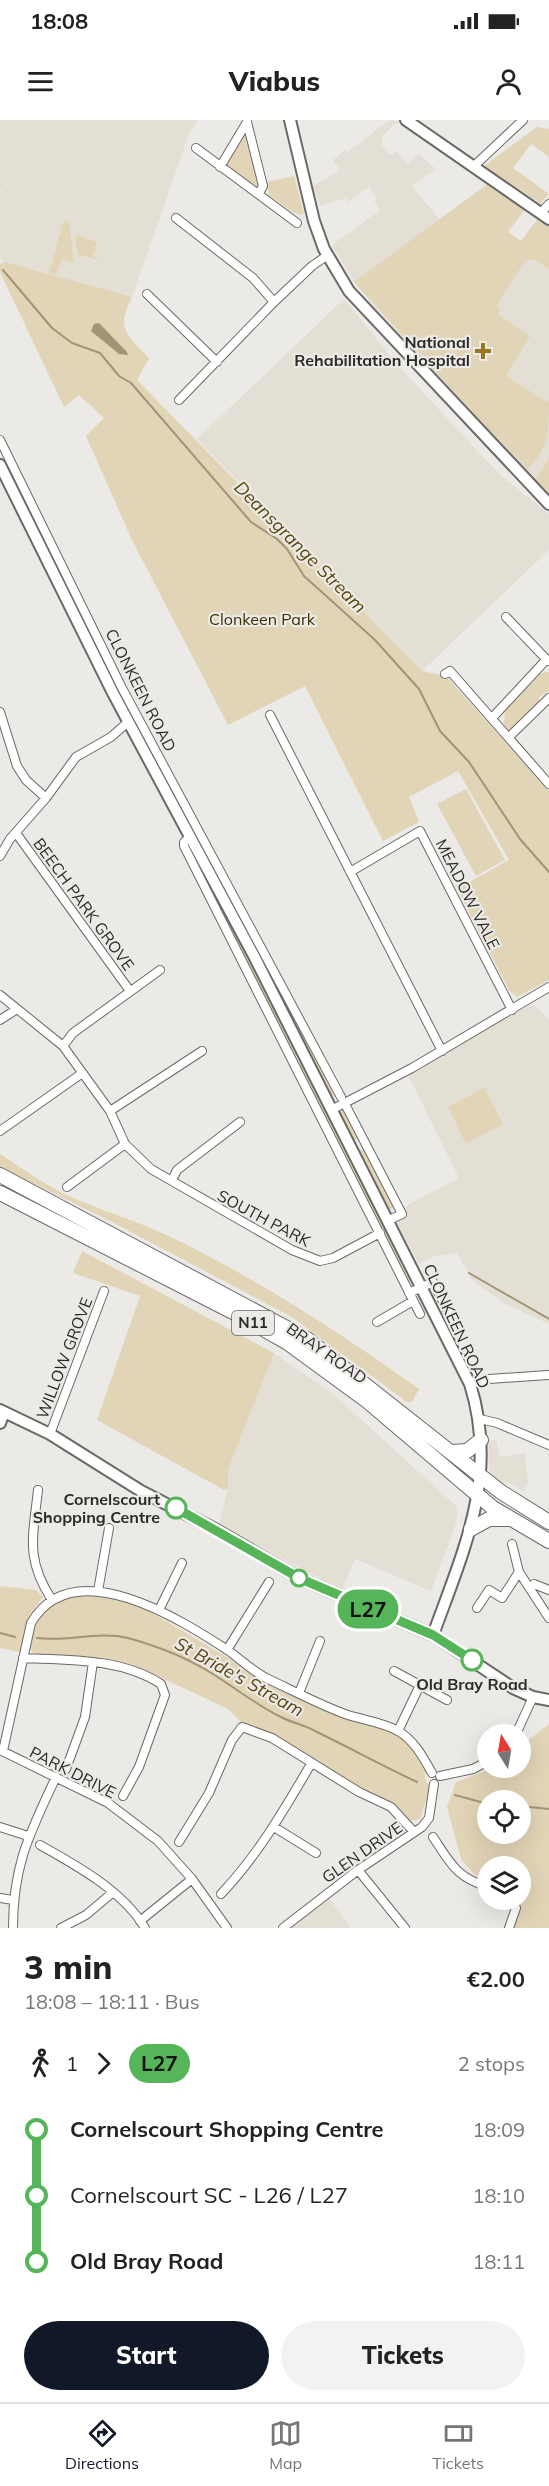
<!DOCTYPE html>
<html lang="en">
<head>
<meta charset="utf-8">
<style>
  body { margin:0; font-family:Mulish,sans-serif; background:#f2f2f2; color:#222; height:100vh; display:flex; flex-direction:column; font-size:22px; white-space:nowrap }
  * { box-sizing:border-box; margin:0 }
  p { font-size:20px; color:#767676 }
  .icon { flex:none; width:33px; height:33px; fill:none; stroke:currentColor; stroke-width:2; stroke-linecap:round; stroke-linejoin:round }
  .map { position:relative; height:1808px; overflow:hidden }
  .drawer { display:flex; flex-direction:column; background:#fff; flex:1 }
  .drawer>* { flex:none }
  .badge { padding:0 12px; border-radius:20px; font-size:21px; line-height:39px }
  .needle { width:39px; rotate:349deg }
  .fabs { position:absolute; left:477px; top:1604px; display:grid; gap:12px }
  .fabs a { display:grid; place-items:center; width:54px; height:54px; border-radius:50%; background:#fff; box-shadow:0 6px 24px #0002; font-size:30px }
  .map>.badge { position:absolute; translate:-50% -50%; box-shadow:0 0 0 3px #fff }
  .legs { display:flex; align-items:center; gap:9px; height:66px; padding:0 24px; font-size:20px }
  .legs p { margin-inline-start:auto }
  .overview { display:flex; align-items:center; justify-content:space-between; height:102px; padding:0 24px }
  h1 { font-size:33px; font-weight:800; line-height:45px }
  .action { display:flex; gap:12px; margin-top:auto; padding:12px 24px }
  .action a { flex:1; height:69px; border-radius:36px; background:#111827; color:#fff; font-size:24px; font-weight:800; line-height:69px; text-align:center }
  .action a+a { background:#f2f2f2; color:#222 }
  ul { padding:0 24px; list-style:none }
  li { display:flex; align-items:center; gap:21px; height:66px; font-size:22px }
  li i { display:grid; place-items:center; width:9px; height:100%; margin:0 8px; background:currentColor }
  li i::after { content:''; width:15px; height:15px; margin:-8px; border:4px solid; border-radius:50%; background:#fff }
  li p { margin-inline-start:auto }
  li:first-child i { background:linear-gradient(#0000 50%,currentColor 0) }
  li:last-child i { background:linear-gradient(currentColor 50%,#0000 0) }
  .status { display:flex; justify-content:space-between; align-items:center; height:42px; padding:0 30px; background:#fff; direction:ltr }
  .status svg { height:16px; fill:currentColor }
  header { display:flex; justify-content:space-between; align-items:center; height:78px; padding:0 24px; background:#fff; font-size:27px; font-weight:800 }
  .menu { display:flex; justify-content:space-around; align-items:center; height:84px; border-top:2px solid #e0e0e0; background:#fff; font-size:16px; color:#767676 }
  .menu a { display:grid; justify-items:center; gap:3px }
  .menu .current { color:#111827 }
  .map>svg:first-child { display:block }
</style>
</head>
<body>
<div class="status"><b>18:08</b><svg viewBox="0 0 49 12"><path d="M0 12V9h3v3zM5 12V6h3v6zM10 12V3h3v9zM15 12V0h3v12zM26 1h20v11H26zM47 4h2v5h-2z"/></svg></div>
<header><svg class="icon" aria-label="menu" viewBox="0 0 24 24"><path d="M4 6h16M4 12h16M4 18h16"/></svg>Viabus<svg class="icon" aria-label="person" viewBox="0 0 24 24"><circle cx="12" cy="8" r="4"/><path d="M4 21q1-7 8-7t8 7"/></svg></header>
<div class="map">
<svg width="549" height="1808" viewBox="0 0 549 1808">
  <rect width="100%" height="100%" fill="#eceae6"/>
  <!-- built -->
  <path fill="#e4dfd4" d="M 0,0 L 198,0 L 189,14 L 131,180 L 4,142 L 0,137 L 0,74 L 2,72 L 0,69 Z
    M 390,0 L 402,2 L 394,4 L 383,16 L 382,25 L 390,35 L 396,31 L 408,44 L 418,34 L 436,49 L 412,66 L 440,100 L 489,63 L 526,88 L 508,112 L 521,121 L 549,104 L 549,374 L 370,181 L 354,162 L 332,125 L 380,90 L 374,80 L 377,78 L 369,67 L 348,82 L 346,78 L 320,86 L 313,66 L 340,50 L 333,40 L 345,30 L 347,32 Z
    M 344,179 L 395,242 L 499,354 L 549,394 L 549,430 L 422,551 L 197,319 Z
    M 533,884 L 549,899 L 549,1204 L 505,1184 L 472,1160 L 457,1133 L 432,1137 L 419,1144 L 396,1101 L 399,1099 L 402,1088 L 459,1058 L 406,951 Z
    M 274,1233 L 332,1273 L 455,1385 L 458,1393 L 454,1409 L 431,1471 L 355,1439 L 342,1470 L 219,1405 L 228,1368 L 228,1350 Z
    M 496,1319 L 500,1337 L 525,1333 L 528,1362 L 524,1371 L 505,1361 L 501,1363 L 490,1353 L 488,1321 Z
    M 327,1775 L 351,1808 L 286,1808 Z"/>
  <!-- green -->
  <path fill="#e2d4b6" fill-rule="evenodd" d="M 537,7 L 549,9 L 549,37 L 531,24 L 513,48 L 549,74 L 540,83 L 484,46 Z
    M 245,11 L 259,61 L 256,67 L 226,45 Z
    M 294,56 L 304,93 L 300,95 L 291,91 L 269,75 L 267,62 Z
    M 489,63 L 526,88 L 508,112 L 521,121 L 539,97 L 549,104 L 549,149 L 534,139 L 525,141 L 496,186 L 500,189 L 498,194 L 530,216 L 506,256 L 547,282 L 549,280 C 549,309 549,328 528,349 L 485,306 L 354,162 Z
    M 64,100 L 69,102 L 74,143 L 62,139 L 56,155 L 49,153 Z
    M 76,115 L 97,122 L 93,136 L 102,141 L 81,135 L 80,139 L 76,127 Z
    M 4,142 L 129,176 L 131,180 C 115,210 129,216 149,238 L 137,260 L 422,551 L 446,556 L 549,671 L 549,860 L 517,877 L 509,870 L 457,769 L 509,740 L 458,651 L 409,677 L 419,702 L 383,721 L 305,566 L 228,605 L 132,420 L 86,316 L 104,298 L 79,275 L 64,287 L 0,152 L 0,144 Z
    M 549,338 L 549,374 L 536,360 Z
    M 12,349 L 119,569 L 116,570 L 8,351 Z
    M 546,552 L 549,552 L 549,571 L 539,577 L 539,583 L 509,610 L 504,604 L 505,588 L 537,555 Z
    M 121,570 L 238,788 L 235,790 L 118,572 Z
    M 466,669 L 505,740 L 476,756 L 437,684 Z
    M 191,727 L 300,935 L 293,938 L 186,730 Z
    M 262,835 L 338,977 L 330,974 L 259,837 Z
    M 304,941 L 413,1159 L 405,1164 L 296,945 Z
    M 484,968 L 503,1004 L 466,1024 L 448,987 Z
    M 341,986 L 344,988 L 359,1018 L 353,1021 L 338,992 Z
    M 365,1028 L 395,1087 L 389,1090 L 358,1032 Z
    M 0,1034 C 25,1050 50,1069 78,1080 C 112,1094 146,1104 179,1121 C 264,1163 342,1214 419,1269 L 412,1282 L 407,1282 L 292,1197 L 112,1102 L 0,1047 Z
    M 82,1131 L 274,1233 L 228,1350 L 228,1368 L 224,1370 L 97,1300 L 140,1176 L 73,1153 Z
    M 0,1466 L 36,1470 L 43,1477 L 30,1494 L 20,1532 L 0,1528 Z
    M 85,1474 L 116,1479 L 147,1490 L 293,1576 L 330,1592 L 389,1611 L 403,1619 L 417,1635 L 425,1646 L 425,1659 L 430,1668 L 420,1699 L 409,1701 L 272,1615 L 240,1601 L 228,1589 L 175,1564 L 136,1547 L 91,1539 L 33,1533 L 29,1526 C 37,1493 49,1478 85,1474 Z
    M 549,1604 L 549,1808 L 513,1808 L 517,1779 L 520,1779 L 520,1746 L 488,1746 L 487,1760 L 474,1754 L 461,1739 L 447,1687 L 456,1662 L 496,1647 L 520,1647 L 521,1626 ZM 488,1680 L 520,1680 L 520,1713 L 488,1713 Z"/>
  <!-- water -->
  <path fill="#a29476" d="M 99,203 L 127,232 L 128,235 L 119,234 L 91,211 L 94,204 Z"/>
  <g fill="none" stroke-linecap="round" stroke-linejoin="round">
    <!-- stream -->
    <path stroke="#a29476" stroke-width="2" d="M 3,150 L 52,208 L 72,223 L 100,233 L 119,256 L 131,263 L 251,402 L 277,419 L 287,429 L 304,456 L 375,520 L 419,569 L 440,611 L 469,642 L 520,719 L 549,752
      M 469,1153 L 549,1199
      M 0,1513 L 15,1517
      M 37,1518 C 68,1522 97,1511 128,1518 C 157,1526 190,1539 216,1556 C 238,1570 258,1586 281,1597 C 292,1603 305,1605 315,1611 C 350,1628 383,1646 417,1662
      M 455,1675 L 488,1684
      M 520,1686 L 549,1689"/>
    <defs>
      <path id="street" d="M 247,2 L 263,66 L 259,73
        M 196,28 L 297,103
        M 220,47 L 247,2
        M 473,47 L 523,0
        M 541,93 L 549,84
        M 176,98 L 253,158 L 274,182
        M 147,174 L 217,242
        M 179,280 L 274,182 L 312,146 L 328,135
        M 0,320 L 122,568 L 341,977
        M 506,497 L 548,541
        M 445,554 L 450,551 L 549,664
        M 0,592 L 17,646 L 26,660 L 46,678
        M 270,595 L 442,931
        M 492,598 L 546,540
        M 509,617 L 549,578
        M 16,713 L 130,871
        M 190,717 L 184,722 L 184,726 L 420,1194
        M 0,736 L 10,719 L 46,678 L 76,637 L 111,617 L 128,602
        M 350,752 L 420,711 L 512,890
        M 0,875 L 63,926 L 110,991 L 125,1024 L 151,1049 L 292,1130 L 320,1141 L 333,1138 L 380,1113
        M 0,900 L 17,889
        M 63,926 L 73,913 L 160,850
        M 346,986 L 402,1094 L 389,1100
        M 333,989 L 412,948 L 549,867
        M 110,991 L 202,931
        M 0,1011 L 81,954
        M 172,1060 L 177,1050 L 240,1002
        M 67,1067 L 125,1024
        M 409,1173 L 433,1162 L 452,1199
        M 377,1202 L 413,1181
        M 470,1264 L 489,1259 L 548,1255
        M 480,1299 L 497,1303 L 549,1325
        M 50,1314 L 104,1171
        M 38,1370 C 33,1416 25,1439 52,1480
        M 512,1424 L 519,1452 L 549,1498
        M 534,1464 L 549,1470
        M 98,1471 L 109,1408
        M 477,1488 L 489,1470 L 502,1478 L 519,1452
        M 159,1490 L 182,1443
        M 227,1530 L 269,1462
        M 23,1538 C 69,1540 121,1538 161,1564 L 165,1575 L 139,1647 L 123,1676
        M 394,1551 L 447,1580
        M 299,1573 L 320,1521
        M 398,1611 L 420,1565
        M 516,1614 L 533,1577
        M 0,1630 L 108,1683 L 158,1721 L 192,1759 L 227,1808
        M 3,1631 L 31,1503 C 73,1431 180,1499 229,1531 C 241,1540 253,1551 266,1558 C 292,1570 318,1584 345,1594 C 362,1600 383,1602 398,1611 C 414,1620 423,1637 432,1653
        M 66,1649 L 85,1597 L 93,1542
        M 440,1656 L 473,1649 L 488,1641
        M 0,1707 L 28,1716
        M 274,1707 L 316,1733
        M 433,1717 C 451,1744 456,1757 488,1767
        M 179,1722 L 209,1673 L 232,1620 L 242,1607 L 272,1618 L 359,1672 L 391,1687 L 414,1712
        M 40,1725 C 76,1745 123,1771 145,1808
        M 358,1750 L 405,1808
        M 221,1774 C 258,1735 284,1690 311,1644
        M 0,1778 L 13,1780
        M 140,1801 L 192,1759
        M 13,1808 C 13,1744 30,1713 56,1657
        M 61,1808 L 86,1795 L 112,1773
        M 283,1808 L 358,1750 L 422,1707 L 429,1698 L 434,1664
        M 509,1808 L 516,1788 L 512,1779"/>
      <path id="secondary" d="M 290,0 L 314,101 L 324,129 L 349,171 L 549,384
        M 406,0 L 549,99
        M 0,345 L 113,573 L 254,836 L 470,1264 C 499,1356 464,1429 433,1515
        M 0,1290 L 50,1314 L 141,1371 L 213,1408 L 301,1459 L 433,1515 L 513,1568 L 533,1577 L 549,1580
        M 0,1303 L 4,1292"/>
      <path id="highway" d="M 0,1055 L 307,1219 L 501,1372 L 549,1402
        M 0,1073 L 239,1195 L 288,1223 L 366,1280 L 493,1388 L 549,1421
        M 452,1332 L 467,1331 L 481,1320
        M 471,1409 L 489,1399 L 510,1399"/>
    </defs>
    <!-- street casing -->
    <use href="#street" stroke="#6b6966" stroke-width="10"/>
    <!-- secondary casing -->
    <use href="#secondary" stroke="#6b6966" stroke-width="14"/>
    <!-- highway casing -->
    <use href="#highway" stroke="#6b6966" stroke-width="16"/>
    <!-- street -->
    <use href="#street" stroke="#fff" stroke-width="8"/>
    <!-- secondary -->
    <use href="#secondary" stroke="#fff" stroke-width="10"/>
    <!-- highway -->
    <use href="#highway" stroke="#fff" stroke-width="14"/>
  </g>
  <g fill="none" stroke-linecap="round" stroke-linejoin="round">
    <defs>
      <path id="line-1" d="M 176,1388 L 301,1459 L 433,1515 L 472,1540"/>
    </defs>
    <!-- line-1 casing -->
    <use href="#line-1" stroke="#fff" stroke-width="14"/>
    <!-- line-1 -->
    <use href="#line-1" stroke="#56b559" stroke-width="9"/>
  </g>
  <!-- markers -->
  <path fill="#997721" stroke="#eceae6" stroke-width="2" d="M480 222h6v6h6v6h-6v6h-6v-6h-6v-6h6z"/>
  <g fill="#fff" stroke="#56b559" stroke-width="3">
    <circle cx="176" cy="1388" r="10"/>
    <circle cx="299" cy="1458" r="8"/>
    <circle cx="472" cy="1540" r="10"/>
  </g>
  <g text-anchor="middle" stroke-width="4.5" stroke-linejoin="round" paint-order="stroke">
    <!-- shield labels -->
    <rect fill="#eceae6" stroke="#666462" stroke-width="1.5" x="232" y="1191" width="42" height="24" rx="4.5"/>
    <g font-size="15" font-weight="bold" fill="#2c2b2a">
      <text x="253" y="1208">N11</text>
    </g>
    <!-- poi labels -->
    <g font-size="16" font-weight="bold" fill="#2c2b2a" stroke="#eceae6" text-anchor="end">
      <text x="470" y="228">National<tspan x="470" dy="18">Rehabilitation Hospital</tspan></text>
    </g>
    <!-- park labels -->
    <g font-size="16" fill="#3d2d03" stroke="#eceae6">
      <text x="262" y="505">Clonkeen Park</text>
    </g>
    <!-- street labels -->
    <g font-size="16" fill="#2c2b2a" stroke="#eceae6">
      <text transform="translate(141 570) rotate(63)" y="6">CLONKEEN ROAD</text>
      <text transform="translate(468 774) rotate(63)" y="6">MEADOW VALE</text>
      <text transform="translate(84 784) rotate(54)" y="6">BEECH PARK GROVE</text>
      <text transform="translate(264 1098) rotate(28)" y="6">SOUTH PARK</text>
      <text transform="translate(457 1206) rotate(65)" y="6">CLONKEEN ROAD</text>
      <text transform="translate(327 1233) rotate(35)" y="6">BRAY ROAD</text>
      <text transform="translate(64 1238) rotate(-69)" y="6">WILLOW GROVE</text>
      <text transform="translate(73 1652) rotate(27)" y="6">PARK DRIVE</text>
      <text transform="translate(362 1732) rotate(-35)" y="6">GLEN DRIVE</text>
    </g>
    <!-- stop labels -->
    <g font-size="16" font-weight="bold" fill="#2c2b2a" stroke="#eceae6" text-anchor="end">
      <text x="160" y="1385">Cornelscourt<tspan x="160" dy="18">Shopping Centre</tspan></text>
      <text x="472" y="1570" text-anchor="middle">Old Bray Road</text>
    </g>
    <!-- water labels -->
    <g font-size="18" font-style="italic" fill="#5b450d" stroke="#eceae6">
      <text transform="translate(300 427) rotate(45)" y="6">Deansgrange Stream</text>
      <text transform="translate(239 1557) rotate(29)" y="6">St Bride's Stream</text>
    </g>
  </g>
</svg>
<div class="fabs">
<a><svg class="needle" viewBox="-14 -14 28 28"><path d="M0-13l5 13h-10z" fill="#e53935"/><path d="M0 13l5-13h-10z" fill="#767676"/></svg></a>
<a><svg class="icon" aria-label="locate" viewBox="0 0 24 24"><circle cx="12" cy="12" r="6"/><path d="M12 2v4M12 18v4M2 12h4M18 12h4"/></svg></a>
<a><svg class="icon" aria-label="layers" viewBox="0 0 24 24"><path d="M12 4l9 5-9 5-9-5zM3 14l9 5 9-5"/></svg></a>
</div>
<b class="badge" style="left:368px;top:1489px;background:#56b559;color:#111">L27</b>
</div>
<section class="drawer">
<div class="overview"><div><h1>3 min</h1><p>18:08 – 18:11 · Bus</p></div><b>€2.00</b></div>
<div class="legs"><svg class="icon" aria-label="walk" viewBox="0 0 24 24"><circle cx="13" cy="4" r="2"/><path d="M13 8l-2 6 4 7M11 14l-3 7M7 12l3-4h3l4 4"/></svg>1<svg class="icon" aria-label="forward" viewBox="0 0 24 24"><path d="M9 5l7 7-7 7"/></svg><b class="badge" style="background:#56b559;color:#111">L27</b><p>2 stops</p></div>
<ul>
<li><i style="color:#56b559"></i><b>Cornelscourt Shopping Centre</b><p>18:09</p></li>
<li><i style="color:#56b559"></i><span>Cornelscourt SC - L26 / L27</span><p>18:10</p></li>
<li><i style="color:#56b559"></i><b>Old Bray Road</b><p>18:11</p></li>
</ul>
<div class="action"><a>Start</a><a>Tickets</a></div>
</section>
<nav class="menu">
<a class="current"><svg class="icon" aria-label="directions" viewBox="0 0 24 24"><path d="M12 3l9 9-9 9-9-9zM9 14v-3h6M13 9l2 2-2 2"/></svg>Directions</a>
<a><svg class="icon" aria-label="map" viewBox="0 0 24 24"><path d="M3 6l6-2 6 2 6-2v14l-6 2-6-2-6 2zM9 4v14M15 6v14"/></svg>Map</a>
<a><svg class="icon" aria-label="tickets" viewBox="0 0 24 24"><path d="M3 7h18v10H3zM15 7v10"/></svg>Tickets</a>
</nav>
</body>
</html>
